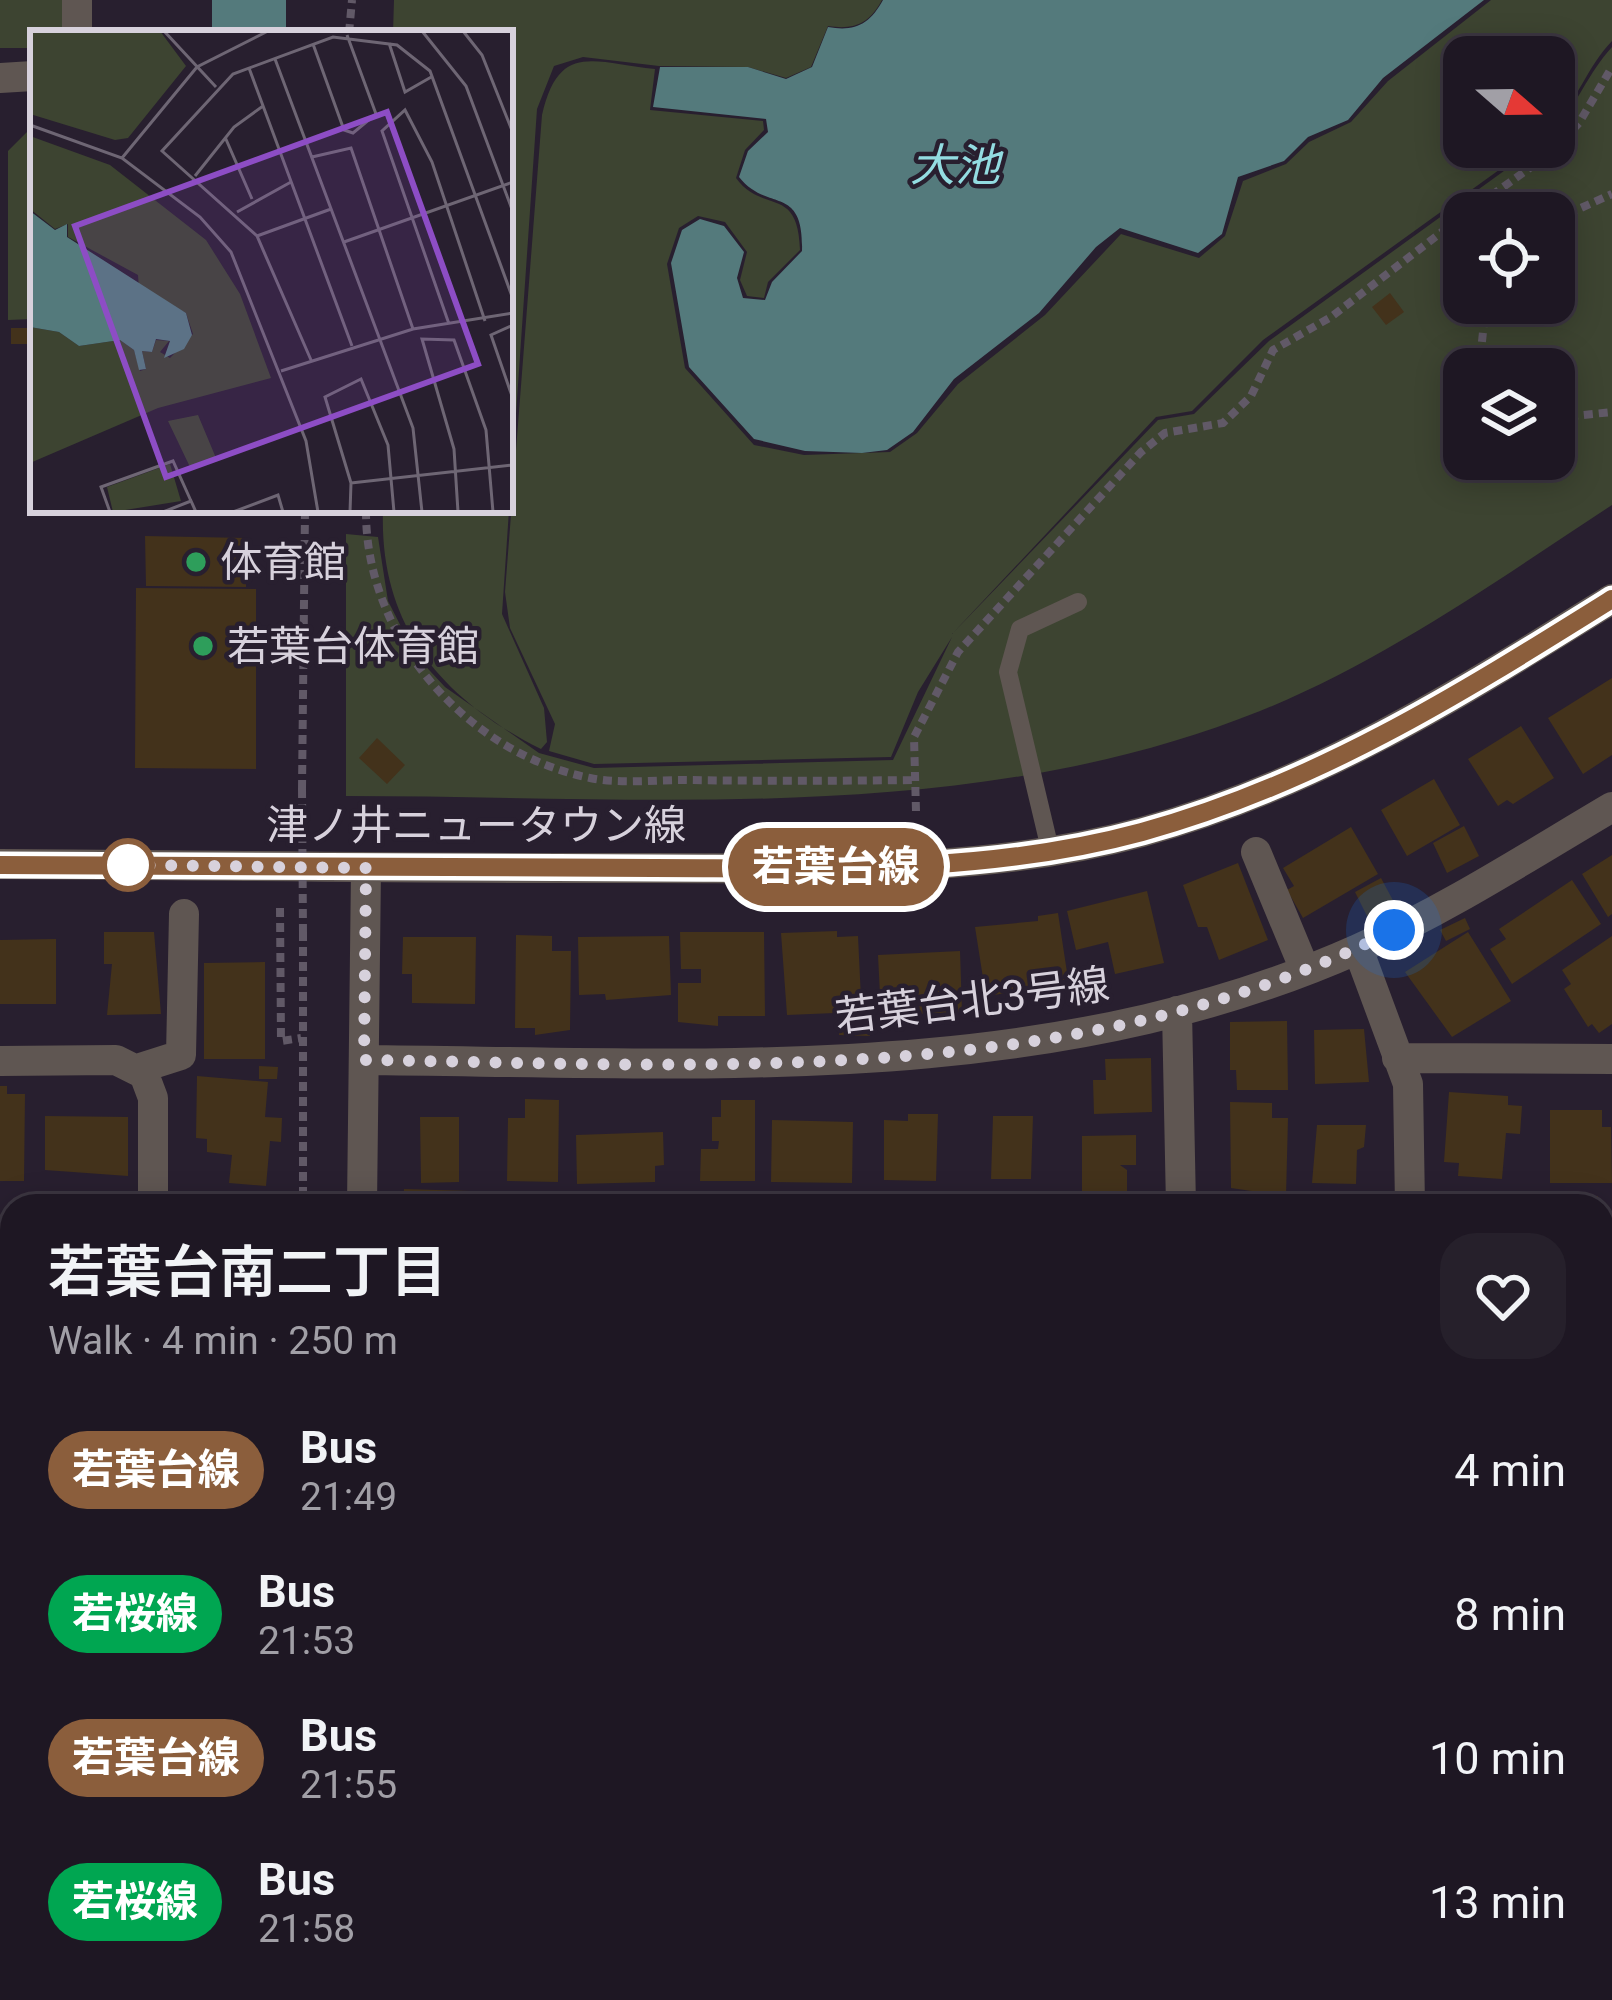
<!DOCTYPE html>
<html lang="en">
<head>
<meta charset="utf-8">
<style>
  body { margin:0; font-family:Roboto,"Noto Sans JP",sans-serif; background:#26202b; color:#f1f3f6; height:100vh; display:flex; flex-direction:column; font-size:45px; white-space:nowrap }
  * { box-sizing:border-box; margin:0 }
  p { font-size:39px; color:#a19fa6 }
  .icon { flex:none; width:66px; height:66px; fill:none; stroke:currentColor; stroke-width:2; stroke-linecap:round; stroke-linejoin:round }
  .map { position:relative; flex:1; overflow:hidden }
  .drawer { position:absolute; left:0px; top:1194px; width:1614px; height:807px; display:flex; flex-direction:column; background:#1e1723; border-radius:36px 36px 0 0; box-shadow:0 6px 30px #0003,0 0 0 3px #3c3641 }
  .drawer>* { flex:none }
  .badge { padding:0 24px; border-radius:39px; font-size:42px; line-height:78px }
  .needle { width:78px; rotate:110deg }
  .fabs { position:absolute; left:1443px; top:36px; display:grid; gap:24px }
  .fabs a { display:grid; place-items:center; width:132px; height:132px; border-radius:24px; background:#1e1723; box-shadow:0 6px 30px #0003,0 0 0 3px #3c3641; font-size:60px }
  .you { position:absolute; width:60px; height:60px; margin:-30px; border:9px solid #fff; border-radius:50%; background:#1a73e8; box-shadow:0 0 0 18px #1a73e833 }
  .map>.badge { position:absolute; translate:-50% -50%; box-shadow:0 0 0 6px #fff }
  .round { display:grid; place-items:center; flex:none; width:126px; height:126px; border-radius:36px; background:#26202b }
  .head { display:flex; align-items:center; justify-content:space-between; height:204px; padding:0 48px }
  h1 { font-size:57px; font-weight:600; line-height:90px }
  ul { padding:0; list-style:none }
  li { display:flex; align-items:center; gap:36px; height:144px; padding:0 48px }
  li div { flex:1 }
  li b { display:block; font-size:45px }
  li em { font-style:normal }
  li .badge { min-width:132px; font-weight:700; text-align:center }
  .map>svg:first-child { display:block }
</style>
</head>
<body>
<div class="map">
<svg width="1612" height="2000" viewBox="0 0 1612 2000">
  <rect width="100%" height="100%" fill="#281f2f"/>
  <!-- green -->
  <path fill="#3d4431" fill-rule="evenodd" d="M 0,0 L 62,0 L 62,33 L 33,33 L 33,48 L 0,48 Z
    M 394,0 L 882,0 C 869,24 854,30 828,26 L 811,67 L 786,78 L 748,67 L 659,66 L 583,57 L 554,66 L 537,109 L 510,501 L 510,33 L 393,33 Z
    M 1491,0 L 1612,0 L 1612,41 C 1587,67 1578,99 1554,126 L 1554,57 L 1464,57 L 1464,147 L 1531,147 L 1263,340 L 1192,411 L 1156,417 L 952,634 L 1158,420 L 1194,414 L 1269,341 L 1537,147 L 1554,147 L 1554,131 C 1577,105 1588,73 1612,47 L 1612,505 C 1499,579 1386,660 1260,711 C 970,827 652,796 346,796 L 346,534 L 378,537 L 388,601 L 416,656 L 445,687 L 539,753 L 594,768 L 893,760 L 952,637 L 918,692 L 891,757 L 594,764 L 549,751 L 555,724 L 510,628 L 505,592 L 542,115 C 559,41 594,63 655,69 L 650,110 L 763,121 L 764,130 L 745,150 L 736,178 C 763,215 798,184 800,250 L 768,282 L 764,298 L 747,296 L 740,280 L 747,252 L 725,222 L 698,216 L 679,228 L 667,264 L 685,368 L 754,445 L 804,455 L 890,452 L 917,433 L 958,384 L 1045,315 L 1121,234 L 1199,258 L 1225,236 L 1243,181 L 1286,164 L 1309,142 L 1351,122 L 1388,81 ZM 1464,213 L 1554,213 L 1554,303 L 1464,303 ZM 1464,369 L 1554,369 L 1554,459 L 1464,459 Z
    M 33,126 L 33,319 L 8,320 L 8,151 Z
    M 383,510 L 509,510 L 502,614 L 544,708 L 547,742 L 541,749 C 441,699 379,625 383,510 Z"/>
  <!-- water -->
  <path fill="#547a7c" d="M 212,0 L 286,0 L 286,30 L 212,30 Z
    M 883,0 L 1484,0 L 1383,78 L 1348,120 L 1308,137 L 1284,161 L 1238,177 L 1222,234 L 1198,253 L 1120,228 L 1096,247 L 1039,313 L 954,379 L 913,432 L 887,450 L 862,453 L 805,451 L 754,439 L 689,367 L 671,263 L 682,230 L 700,219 L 724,226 L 744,252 L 737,278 L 743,298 L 765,300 L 772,282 L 802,251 C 804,183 767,213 739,177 L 748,151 L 768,132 L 766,119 L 653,107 L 660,67 L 748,67 L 786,79 L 812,67 L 828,27 C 855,32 870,24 883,0 Z"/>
  <!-- building -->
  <path fill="#43321b" d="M 1390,293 L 1404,312 L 1386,325 L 1372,307 Z
    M 11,328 L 33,328 L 33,344 L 11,344 Z
    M 145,536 L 246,538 L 246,587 L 146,586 Z
    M 136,588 L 256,589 L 256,769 L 135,768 Z
    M 1612,678 L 1612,755 L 1583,774 L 1548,718 Z
    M 1521,726 L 1554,778 L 1513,804 L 1507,800 L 1498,806 L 1468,759 Z
    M 377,738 L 405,765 L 387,784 L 359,758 Z
    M 1434,779 L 1460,825 L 1407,856 L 1381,810 Z
    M 1464,826 L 1479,856 L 1447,873 L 1433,843 Z
    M 1351,827 L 1378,874 L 1303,918 L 1287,890 L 1294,886 L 1283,868 Z
    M 1612,855 L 1612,914 L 1608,917 L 1582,874 Z
    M 1238,863 L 1268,940 L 1219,960 L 1207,927 L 1198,927 L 1183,885 Z
    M 1381,878 L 1396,906 L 1369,920 L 1355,892 Z
    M 1572,880 L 1601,924 L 1512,984 L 1490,949 L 1506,939 L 1499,929 Z
    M 1147,891 L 1164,963 L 1115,974 L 1108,942 L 1076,950 L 1067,911 Z
    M 1058,913 L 1068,979 L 986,997 L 975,927 L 1038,921 L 1038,916 Z
    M 1465,918 L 1470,929 L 1446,941 L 1440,930 Z
    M 837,931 L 837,937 L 858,936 L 861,999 L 834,999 L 835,1013 L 787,1015 L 781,933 Z
    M 104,932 L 154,932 L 161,1014 L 107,1015 L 112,964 L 104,964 Z
    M 680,932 L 764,932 L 765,1016 L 718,1016 L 718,1026 L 678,1022 L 678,983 L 701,983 L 701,969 L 681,969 Z
    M 1468,932 L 1511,1001 L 1452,1037 L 1405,972 Z
    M 516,935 L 552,936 L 552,951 L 571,951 L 570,1030 L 535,1035 L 535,1028 L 515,1028 Z
    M 669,936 L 671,995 L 606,1000 L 605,994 L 579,995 L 578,937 Z
    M 1612,936 L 1612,1024 L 1599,1033 L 1592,1024 L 1588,1027 L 1564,989 L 1571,984 L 1562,970 Z
    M 403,937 L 476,937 L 475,1004 L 412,1003 L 412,974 L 402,974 Z
    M 56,939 L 56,1004 L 0,1004 L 0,940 Z
    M 960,951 L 962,1012 L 915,1014 L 915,994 L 880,995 L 878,955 Z
    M 265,962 L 265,1059 L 204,1059 L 204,963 Z
    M 841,1003 L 872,1005 L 870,1036 L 839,1035 Z
    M 1287,1021 L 1288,1090 L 1237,1090 L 1236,1070 L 1230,1070 L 1230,1022 Z
    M 1364,1029 L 1369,1082 L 1315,1084 L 1314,1030 Z
    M 1151,1058 L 1152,1112 L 1094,1114 L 1093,1080 L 1106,1080 L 1105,1059 Z
    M 259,1066 L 278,1067 L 277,1079 L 259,1079 Z
    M 197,1076 L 268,1082 L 265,1117 L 282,1118 L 281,1142 L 270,1141 L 266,1186 L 229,1183 L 232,1155 L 207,1152 L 207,1139 L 196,1138 Z
    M 0,1086 L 7,1086 L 7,1094 L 25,1094 L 24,1181 L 0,1181 Z
    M 1449,1092 L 1508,1096 L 1508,1105 L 1522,1106 L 1520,1134 L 1506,1133 L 1502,1179 L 1458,1176 L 1459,1163 L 1444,1162 Z
    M 525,1099 L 559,1100 L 558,1182 L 507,1181 L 508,1118 L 525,1118 Z
    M 721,1100 L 755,1100 L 755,1181 L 700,1181 L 701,1149 L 718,1149 L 719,1141 L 712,1141 L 712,1117 L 721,1117 Z
    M 1230,1102 L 1272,1103 L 1272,1118 L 1288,1118 L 1286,1196 L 1231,1188 Z
    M 1550,1110 L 1602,1110 L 1602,1127 L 1611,1127 L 1612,1183 L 1550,1183 Z
    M 908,1114 L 938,1114 L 936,1181 L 884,1180 L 884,1120 L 908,1121 Z
    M 45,1116 L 128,1117 L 128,1176 L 45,1170 Z
    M 993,1116 L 1033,1116 L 1031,1179 L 991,1179 Z
    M 420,1117 L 459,1117 L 459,1182 L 421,1183 Z
    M 772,1120 L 853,1122 L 852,1183 L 771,1182 Z
    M 1317,1125 L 1366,1125 L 1364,1147 L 1357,1150 L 1356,1184 L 1312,1183 Z
    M 663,1132 L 664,1165 L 655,1166 L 655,1182 L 577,1184 L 576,1135 Z
    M 1136,1135 L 1136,1165 L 1120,1165 L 1127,1170 L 1127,1201 L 1082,1201 L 1082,1136 Z
    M 404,1189 L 470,1191 L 469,1206 L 403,1206 Z
    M 748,1191 L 749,1206 L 701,1206 L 700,1194 Z
    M 791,1193 L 848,1193 L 848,1206 L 791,1206 Z
    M 506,1194 L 565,1194 L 565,1206 L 506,1206 Z
    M 890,1194 L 940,1195 L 940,1206 L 889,1206 Z
    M 1448,1194 L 1515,1194 L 1515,1206 L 1448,1206 Z
    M 611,1195 L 657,1197 L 657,1206 L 590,1206 L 590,1198 Z
    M 1598,1196 L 1598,1206 L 1548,1206 L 1548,1197 Z
    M 1038,1197 L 1038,1206 L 984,1206 L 984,1198 Z
    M 2,1358 L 12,1358 L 12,1445 L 0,1445 Z
    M 1602,1376 L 1612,1376 L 1612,1432 L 1602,1432 Z
    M 0,1527 L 12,1527 L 12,1594 L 0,1594 Z
    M 1602,1529 L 1612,1529 L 1612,1601 L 1602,1601 Z
    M 0,1607 L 12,1607 L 12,1683 L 0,1683 Z
    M 1602,1608 L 1612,1608 L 1612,1681 L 1602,1681 Z
    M 1612,1772 L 1612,1826 L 1608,1827 L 1606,1773 Z
    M 0,1816 L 12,1816 L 12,1870 L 0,1870 Z
    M 0,1938 L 12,1938 L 12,1989 L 59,1989 L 59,2000 L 0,2000 Z
    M 85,1989 L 196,1989 L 197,1997 L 85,2000 Z
    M 311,1989 L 376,1989 L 376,2000 L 311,2000 Z
    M 415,1989 L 460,1989 L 460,1999 L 416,2000 Z
    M 527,1989 L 602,1989 L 602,2000 L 527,2000 Z
    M 645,1989 L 692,1989 L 692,2000 L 645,2000 Z
    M 758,1989 L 818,1989 L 818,2000 L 758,2000 Z
    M 875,1989 L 931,1989 L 930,2000 L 874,2000 Z
    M 1007,1989 L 1091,1989 L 1090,2000 L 1006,2000 Z
    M 1134,1989 L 1178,1989 L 1178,2000 L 1133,2000 Z
    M 1310,1989 L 1310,2000 L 1249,2000 L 1249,1990 Z
    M 1329,1989 L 1400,1989 L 1401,2000 L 1330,2000 Z
    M 1467,1989 L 1515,1989 L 1514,2000 L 1469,2000 Z"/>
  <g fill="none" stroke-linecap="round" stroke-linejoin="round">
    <!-- path -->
    <path stroke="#615967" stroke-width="8" stroke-dasharray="9 6" stroke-linecap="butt" d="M 349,33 L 352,0
      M 1467,213 L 1552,152 L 1579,123 L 1612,67
      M 1554,220 L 1612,194
      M 1486,303 L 1481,351 L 1489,369
      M 1554,418 L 1612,412
      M 366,510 C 365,637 466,753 590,778 C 619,784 653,780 683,780 C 759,781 836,781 913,780
      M 302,789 L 305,510
      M 916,811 L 914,737 L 958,652 L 1141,452 L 1165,433 L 1223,423 L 1251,396 L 1273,350 L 1331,317 L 1464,215
      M 280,908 L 281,1041 L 301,1038
      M 303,932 L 303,1206
      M 0,1462 L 12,1461"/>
    <!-- service -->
    <path stroke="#5f5652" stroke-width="18" d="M 1050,849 L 1008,672 L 1020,629 L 1078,602"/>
    <!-- minor -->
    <path stroke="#5f5652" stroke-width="30" d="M 77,33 L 77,0
      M 0,78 L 33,76
      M 1256,852 L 1305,970
      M 1358,949 L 1408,1084 L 1410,1206
      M 1177,1011 L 1181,1206
      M 1397,1058 L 1612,1059
      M 364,1060 C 697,1063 1046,1088 1358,949 C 1447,909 1529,856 1612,807
      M 0,1061 L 116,1060 L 144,1074 L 153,1098 L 153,1206
      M 137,1069 L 181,1055 L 184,914
      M 362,1206 L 366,869
      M 1602,1315 L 1612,1315
      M 0,1327 L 12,1327
      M 1602,1486 L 1612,1486
      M 0,1506 L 12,1506
      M 0,1710 L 12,1710
      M 1602,1722 L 1612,1722
      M 0,1916 L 12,1916
      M 1602,1924 L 1612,1930
      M 1557,1989 L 1560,2000
      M 257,2000 L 261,1989
      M 957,2000 L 957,1989"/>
    <!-- tertiary -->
    <path stroke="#5f5652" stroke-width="30" d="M 0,864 C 218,865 436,869 654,868 C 817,868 984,875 1142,832 C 1317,784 1459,694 1612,599"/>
    <!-- path-bridge -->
    <path stroke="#615967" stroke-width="8" stroke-dasharray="9 6" stroke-linecap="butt" d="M 302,789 L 303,932"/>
  </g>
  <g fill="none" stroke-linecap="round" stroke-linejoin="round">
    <defs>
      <path id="line" d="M 0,865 C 218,865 436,868 654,868 C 816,868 984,875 1142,832 C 1317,784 1460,694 1612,599"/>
    </defs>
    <!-- line casing -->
    <use href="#line" stroke="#fff" stroke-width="27"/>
    <!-- line -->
    <use href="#line" stroke="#8b5e3c" stroke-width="18"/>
    <!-- walk -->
    <path stroke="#d7d1dc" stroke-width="12" stroke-dasharray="0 21.6" d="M 128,865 L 366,868 L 364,1060 C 708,1065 1078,1091 1394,930"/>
  </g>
  <!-- markers -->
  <g fill="#2e9e5b" stroke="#281f2f" stroke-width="4.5">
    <circle cx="196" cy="562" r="12"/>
    <circle cx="203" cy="646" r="12"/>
  </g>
  <circle fill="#fff" stroke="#8b5e3c" stroke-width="6" cx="128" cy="865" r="24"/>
  <g text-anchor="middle" stroke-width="9" stroke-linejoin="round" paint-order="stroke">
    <!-- poi labels -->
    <g font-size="42" fill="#d7d1dc" stroke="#281f2f" text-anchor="start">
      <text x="220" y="577">体育館</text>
      <text x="227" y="661">若葉台体育館</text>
    </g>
    <!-- street labels -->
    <g font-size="42" fill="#d7d1dc" stroke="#281f2f">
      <text x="476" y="840">津ノ井ニュータウン線</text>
      <text transform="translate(972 1000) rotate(-7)" y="15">若葉台北3号線</text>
    </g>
    <!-- water labels -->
    <g font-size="45" font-style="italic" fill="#93dce1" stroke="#281f2f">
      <text x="955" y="181">大池</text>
    </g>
  </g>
  <!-- overview -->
  <g transform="translate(30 30)">
    <rect width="483" height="483" fill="#281f2f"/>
    <path d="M 0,1 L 130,1 L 156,36 L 98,108 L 85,110 L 0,84 ZM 0,106 L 80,135 L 176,210 L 210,264 L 241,348 L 128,378 L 0,433 L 0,297 L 29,302 L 49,316 L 90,310 L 104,320 L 110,341 L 116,339 L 112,321 L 122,322 L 126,310 L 139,311 L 130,322 L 140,328 L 163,304 L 156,283 L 109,259 L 108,245 L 38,207 L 38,194 L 25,199 L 0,179 ZM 168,385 L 186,428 L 160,437 L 138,391 ZM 140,434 L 151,471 L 83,482 L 77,457 Z" fill="#3d4431"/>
    <path d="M 0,181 L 25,200 L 37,194 L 37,207 L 156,283 L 162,305 L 154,319 L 134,328 L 140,311 L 126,309 L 122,322 L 112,321 L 116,339 L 109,340 L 104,320 L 90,310 L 49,316 L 29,302 L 0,297 Z" fill="#547a7c"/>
    <path fill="none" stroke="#6e6674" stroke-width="3" d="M 134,1 L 186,57M 392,1 L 436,56 L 483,182M 433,1 L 452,25 L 483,103M 359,13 L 375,62 L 403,46M 283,14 L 314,100 L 323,103 L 346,84 L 317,5M 245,29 L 383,398 L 392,482M 219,38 L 322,316M 0,95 L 92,128 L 170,187 L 201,222 L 276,411 L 288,482M 195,107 L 222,169M 282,127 L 321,118 L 383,299M 92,128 L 167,37 L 238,1M 165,146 L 204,97 L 233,76M 207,182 L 261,152M 227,206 L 301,179M 314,212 L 483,152M 419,294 L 352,101 L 375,80 L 402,132 L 455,291M 483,295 L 461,305 L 483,369M 281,330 L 227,206 L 132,121 L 203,44 L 303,7 L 367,15 L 400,41 L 483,269M 251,341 L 383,299 L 483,283M 321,453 L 483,435M 80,482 L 71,457 L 143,431 L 161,471M 133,482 L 161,471 L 166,482M 203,482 L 248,465 L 253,482M 320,482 L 321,453 L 295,367 L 331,349 L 358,415 L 364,482M 428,482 L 424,419 L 392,309 L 424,310 L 456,400 L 463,482"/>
    <path fill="#8d4dc5" fill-opacity="0.15" stroke="#8d4dc5" stroke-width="6" d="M 357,82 L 448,334 L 136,447 L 45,196 Z"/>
    <rect width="483" height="483" fill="none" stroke="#d7d1dc" stroke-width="6"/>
  </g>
</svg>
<div class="fabs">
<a><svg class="needle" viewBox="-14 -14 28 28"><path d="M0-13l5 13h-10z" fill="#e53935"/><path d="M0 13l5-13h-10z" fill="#a19fa6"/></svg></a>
<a><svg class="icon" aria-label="locate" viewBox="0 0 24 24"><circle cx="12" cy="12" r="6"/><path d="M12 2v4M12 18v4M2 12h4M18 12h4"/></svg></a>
<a><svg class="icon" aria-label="layers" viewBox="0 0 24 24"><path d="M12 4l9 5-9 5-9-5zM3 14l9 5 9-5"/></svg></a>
</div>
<div class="you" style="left:1394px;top:930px"></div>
<b class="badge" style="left:836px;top:867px;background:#8b5e3c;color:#fff">若葉台線</b>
<section class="drawer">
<div class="head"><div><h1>若葉台南二丁目</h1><p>Walk · 4 min · 250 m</p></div><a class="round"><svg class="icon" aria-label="heart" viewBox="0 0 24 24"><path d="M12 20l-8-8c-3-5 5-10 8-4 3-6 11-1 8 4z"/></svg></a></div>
<ul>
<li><span class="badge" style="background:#8b5e3c;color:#fff">若葉台線</span><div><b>Bus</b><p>21:49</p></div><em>4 min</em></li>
<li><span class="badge" style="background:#00a651;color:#fff">若桜線</span><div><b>Bus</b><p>21:53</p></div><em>8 min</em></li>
<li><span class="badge" style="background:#8b5e3c;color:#fff">若葉台線</span><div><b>Bus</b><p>21:55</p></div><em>10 min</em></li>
<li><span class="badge" style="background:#00a651;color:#fff">若桜線</span><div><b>Bus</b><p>21:58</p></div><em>13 min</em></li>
</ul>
</section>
</div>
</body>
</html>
